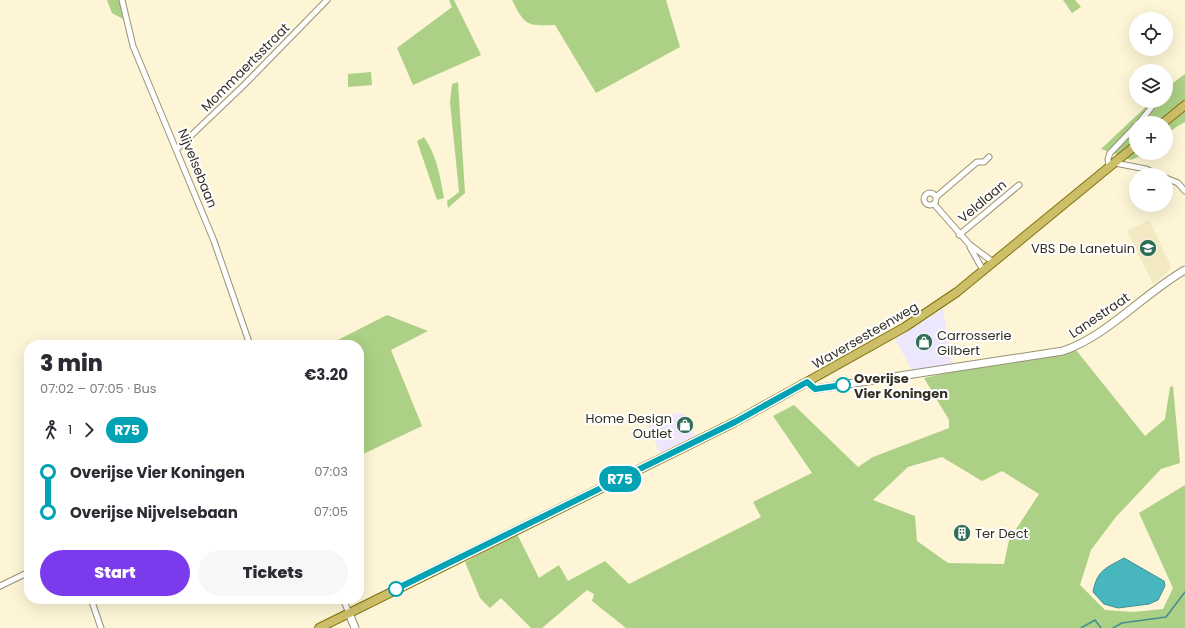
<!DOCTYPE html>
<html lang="en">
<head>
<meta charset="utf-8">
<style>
  body { margin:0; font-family:Poppins,sans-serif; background:#f7f7f7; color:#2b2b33; height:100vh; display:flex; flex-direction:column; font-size:15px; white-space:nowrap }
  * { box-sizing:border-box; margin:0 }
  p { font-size:13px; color:#7c7c81 }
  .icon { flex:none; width:22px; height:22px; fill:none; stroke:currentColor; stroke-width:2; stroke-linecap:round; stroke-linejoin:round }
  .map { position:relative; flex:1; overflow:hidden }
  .side { position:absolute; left:24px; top:340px; width:340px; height:264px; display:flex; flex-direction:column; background:#fff; border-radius:16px; box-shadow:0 4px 16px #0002 }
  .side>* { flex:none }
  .badge { padding:0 8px; border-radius:13px; font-size:14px; line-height:26px }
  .controls { position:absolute; left:1129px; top:12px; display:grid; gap:8px }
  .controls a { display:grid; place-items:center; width:44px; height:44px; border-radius:50%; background:#fff; box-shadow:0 4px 16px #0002; font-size:20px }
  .map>.badge { position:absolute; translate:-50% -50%; box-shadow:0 0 0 2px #fff }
  .legs { display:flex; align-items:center; gap:6px; height:44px; padding:0 16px; font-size:13px }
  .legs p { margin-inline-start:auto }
  .head { display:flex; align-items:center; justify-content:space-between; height:68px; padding:0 16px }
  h1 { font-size:22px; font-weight:800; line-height:30px }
  .button { display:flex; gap:8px; margin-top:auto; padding:8px 16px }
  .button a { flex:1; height:46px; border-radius:24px; background:#7c3aed; color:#fff; font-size:16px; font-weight:800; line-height:46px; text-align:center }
  .button a+a { background:#f7f7f7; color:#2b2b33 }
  ul { padding:0 16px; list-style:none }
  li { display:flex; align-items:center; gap:14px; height:40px; font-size:15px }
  li i { display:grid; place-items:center; width:6px; height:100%; margin:0 5px; background:currentColor }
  li i::after { content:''; width:10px; height:10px; margin:-5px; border:3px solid; border-radius:50%; background:#fff }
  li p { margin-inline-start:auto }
  li:first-child i { background:linear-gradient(#0000 50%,currentColor 0) }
  li:last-child i { background:linear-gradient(currentColor 50%,#0000 0) }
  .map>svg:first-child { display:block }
</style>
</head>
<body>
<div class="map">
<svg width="1185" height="628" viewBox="0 0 1185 628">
  <rect width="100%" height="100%" fill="#fdf5d6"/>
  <!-- commercial -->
  <path fill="#ece7fd" d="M 943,309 L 952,364 L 912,370 L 895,339 Z"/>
  <!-- industrial -->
  <path fill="#efe6fc" d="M 677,413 L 684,414 L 695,436 L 660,453 L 648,426 Z"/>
  <!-- built -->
  <path fill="#f3e9c2" d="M 1149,220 L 1171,266 L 1166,274 L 1153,284 L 1127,231 Z"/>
  <!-- green -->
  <path fill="#acd085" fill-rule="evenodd" d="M 107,0 L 120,0 L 123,19 L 112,13 Z
    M 449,0 L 454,0 L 481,55 L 413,85 L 397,48 L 452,7 Z
    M 512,0 L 666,0 L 680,47 L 596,93 L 555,25 C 527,26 525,26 512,0 Z
    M 1063,0 L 1075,0 L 1081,7 L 1072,13 Z
    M 371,72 L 372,85 L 348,87 L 348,74 Z
    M 1185,74 L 1185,122 C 1177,127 1168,130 1166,141 L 1166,123 L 1136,123 L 1136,153 L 1148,153 L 1131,160 L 1101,149 L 1152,101 L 1166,101 L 1166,88 Z
    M 458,82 L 465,193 L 448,208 L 447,201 L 459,192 L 450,102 L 452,84 Z
    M 424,137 C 437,156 440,176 444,198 L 437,200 L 417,141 Z
    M 387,315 L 428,331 L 391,350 L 422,426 L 359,456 L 359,345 L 328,345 Z
    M 1076,350 L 1145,436 L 1165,419 L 1170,387 L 1173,386 L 1180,463 L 1161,469 L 1115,518 L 1091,550 L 1080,585 L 1105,610 L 1133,612 L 1163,609 L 1173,588 L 1139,513 L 1185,485 L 1185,628 L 626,628 L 592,601 L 594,594 L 587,590 L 542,628 L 531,628 L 501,598 L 490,608 L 480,598 L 465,562 L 517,534 L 539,578 L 559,565 L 568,581 L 605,561 L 629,584 L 761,517 L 753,502 L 812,473 L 773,416 L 794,405 L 858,467 L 873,457 L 949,428 L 949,420 L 924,378 L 975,367 ZM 942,457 L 982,481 L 1002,471 L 1039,494 L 1009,540 L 1004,564 L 948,563 L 917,541 L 915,516 L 873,500 L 908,467 Z"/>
  <!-- water -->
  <path fill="#48b6be" stroke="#428e90" d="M 1124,558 L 1164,581 L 1165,586 L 1158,600 L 1149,604 L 1118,608 L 1104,604 L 1093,592 C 1097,570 1106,568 1124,558 Z"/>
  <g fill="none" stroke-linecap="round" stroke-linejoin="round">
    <!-- stream -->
    <path stroke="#428e90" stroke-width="1.5" d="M 1081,628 L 1095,620 L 1101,628
      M 1113,628 L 1122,623 L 1166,617 L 1185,592"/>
    <defs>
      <path id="street" d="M 122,0 L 133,46 L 214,241 L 250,345
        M 1139,123 L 1151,108 L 1154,101
        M 177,149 L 245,84 L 327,0
        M 1115,163 L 1146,169 L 1159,175
        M 1109,167 L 1108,159 L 1110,153 L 1136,126
        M 1166,178 L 1178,183 L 1185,191
        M924 199a6 6 0 1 1 12 0a6 6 0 1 1-12 0Z
        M 936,197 L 977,162 L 984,162 L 989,157
        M 934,204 L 969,244 L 993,262
        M 959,235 L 1019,185
        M 970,247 L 983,270
        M 0,586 L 29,572
        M 91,599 L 101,628
        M 343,599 L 349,613"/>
      <path id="secondary" d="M 807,382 L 815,389 L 1063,351 C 1109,335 1143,294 1185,270
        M 349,613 L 355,628"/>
      <path id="primary" d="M 1163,123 L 1185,105
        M 319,628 L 735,422 L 905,327 L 957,292 L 1136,145"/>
    </defs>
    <!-- street casing -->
    <use href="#street" stroke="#999275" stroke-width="7"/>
    <!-- secondary casing -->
    <use href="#secondary" stroke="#999275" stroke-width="9"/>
    <!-- primary casing -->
    <use href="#primary" stroke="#81710f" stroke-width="10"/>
    <!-- street -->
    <use href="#street" stroke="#fff" stroke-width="5"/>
    <!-- secondary -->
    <use href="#secondary" stroke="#fff" stroke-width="7"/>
    <!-- primary -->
    <use href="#primary" stroke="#cdbf68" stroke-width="8"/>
  </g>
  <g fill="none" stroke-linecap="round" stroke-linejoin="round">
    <defs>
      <path id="line-1" d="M 396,589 L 735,422 L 807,382 L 815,389 L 843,385"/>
    </defs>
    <!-- line-1 casing -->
    <use href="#line-1" stroke="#fff" stroke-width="9"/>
    <!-- line-1 -->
    <use href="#line-1" stroke="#00a3b4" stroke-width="6"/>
  </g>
  <!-- icons -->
  <defs>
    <symbol id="school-disc" viewBox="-11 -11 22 22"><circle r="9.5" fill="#306d59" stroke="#fff"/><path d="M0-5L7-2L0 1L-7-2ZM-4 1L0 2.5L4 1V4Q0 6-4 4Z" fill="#fff"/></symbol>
    <symbol id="shop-disc" viewBox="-11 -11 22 22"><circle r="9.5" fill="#306d59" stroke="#fff"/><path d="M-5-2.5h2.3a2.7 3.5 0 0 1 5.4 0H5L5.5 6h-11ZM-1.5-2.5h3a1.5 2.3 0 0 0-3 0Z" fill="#fff"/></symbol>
    <symbol id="building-disc" viewBox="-11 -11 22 22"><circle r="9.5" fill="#306d59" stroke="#fff"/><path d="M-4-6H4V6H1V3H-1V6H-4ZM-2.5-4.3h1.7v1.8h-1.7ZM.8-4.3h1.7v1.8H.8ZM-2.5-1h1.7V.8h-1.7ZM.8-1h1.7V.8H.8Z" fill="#fff"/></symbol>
  </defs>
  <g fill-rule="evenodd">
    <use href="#school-disc" x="1138" y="238" width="20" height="20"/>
    <use href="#shop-disc" x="914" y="332" width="20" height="20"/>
    <use href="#shop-disc" x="675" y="415" width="20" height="20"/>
    <use href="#building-disc" x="952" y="523" width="20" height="20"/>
  </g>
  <!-- markers -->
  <g fill="#fff" stroke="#00a3b4" stroke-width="2">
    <circle cx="843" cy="385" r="7"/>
    <circle cx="396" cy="589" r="7"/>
  </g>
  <g text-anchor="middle" stroke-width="4" stroke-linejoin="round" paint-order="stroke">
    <!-- street labels -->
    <g font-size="13" fill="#333024" stroke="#fff">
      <text transform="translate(245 67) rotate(-45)" y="5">Mommaertsstraat</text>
      <text transform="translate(198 168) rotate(68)" y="5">Nijvelsebaan</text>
      <text transform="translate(982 201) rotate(-40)" y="5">Veldlaan</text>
      <text transform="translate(1099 315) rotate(-34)" y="5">Lanestraat</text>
      <text transform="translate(865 335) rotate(-30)" y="5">Waversesteenweg</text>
    </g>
    <!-- poi labels -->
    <g font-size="13" fill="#333024" stroke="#fff" text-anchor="end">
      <text x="1135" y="253">VBS De Lanetuin</text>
      <text x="937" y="340" text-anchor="start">Carrosserie<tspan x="937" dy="15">Gilbert</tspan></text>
      <text x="672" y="423">Home Design<tspan x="672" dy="15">Outlet</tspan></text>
      <text x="975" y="538" text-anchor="start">Ter Dect</text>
    </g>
    <!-- stop labels -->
    <g font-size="13" font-weight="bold" fill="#333024" stroke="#fff" text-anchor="start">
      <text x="854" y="383">Overijse<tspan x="854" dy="15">Vier Koningen</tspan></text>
    </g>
  </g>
</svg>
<div class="controls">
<a><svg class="icon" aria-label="locate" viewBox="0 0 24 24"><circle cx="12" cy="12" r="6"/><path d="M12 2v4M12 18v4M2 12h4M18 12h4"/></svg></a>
<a><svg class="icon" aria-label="layers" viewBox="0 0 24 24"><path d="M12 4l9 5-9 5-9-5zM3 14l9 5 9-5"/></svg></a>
<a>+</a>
<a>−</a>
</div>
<b class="badge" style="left:620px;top:479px;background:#00a3b4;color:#fff">R75</b>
<section class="side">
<div class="head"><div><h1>3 min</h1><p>07:02 – 07:05 · Bus</p></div><b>€3.20</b></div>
<div class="legs"><svg class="icon" aria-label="walk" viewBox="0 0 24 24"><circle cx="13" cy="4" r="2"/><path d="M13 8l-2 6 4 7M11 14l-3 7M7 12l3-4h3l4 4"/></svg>1<svg class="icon" aria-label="forward" viewBox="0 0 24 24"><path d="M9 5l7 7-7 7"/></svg><b class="badge" style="background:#00a3b4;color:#fff">R75</b></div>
<ul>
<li><i style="color:#00a3b4"></i><b>Overijse Vier Koningen</b><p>07:03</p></li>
<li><i style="color:#00a3b4"></i><b>Overijse Nijvelsebaan</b><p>07:05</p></li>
</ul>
<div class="button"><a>Start</a><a>Tickets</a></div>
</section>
</div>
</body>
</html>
